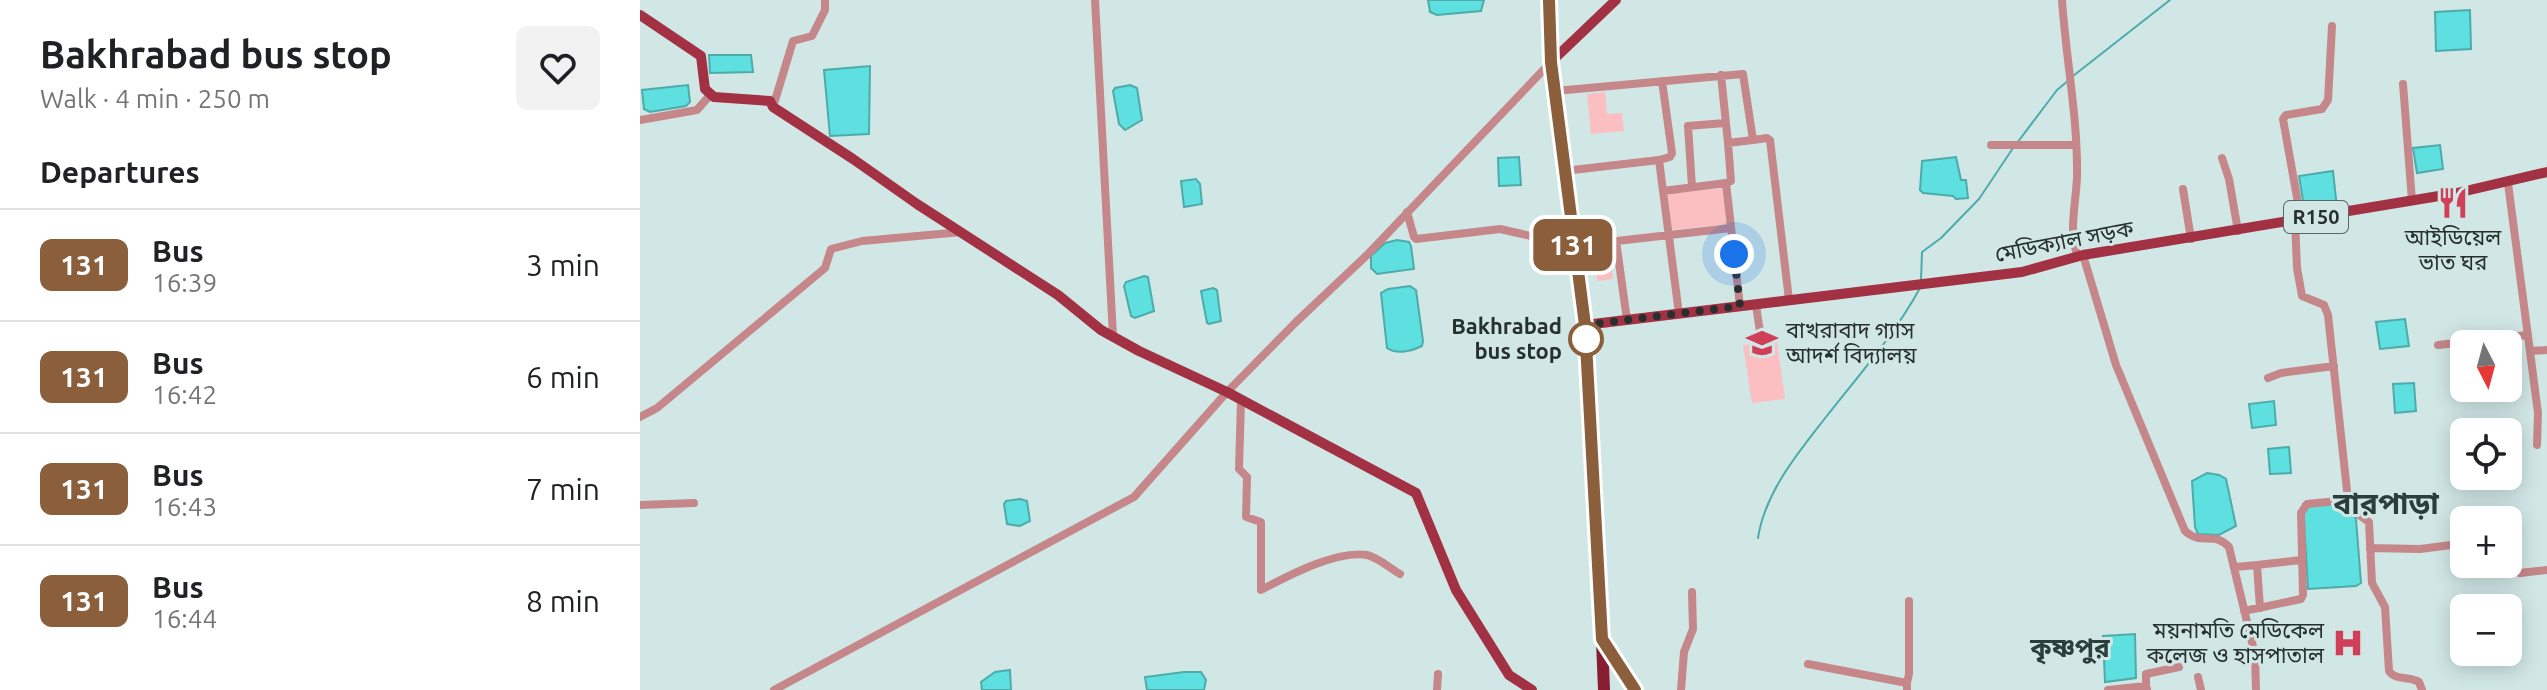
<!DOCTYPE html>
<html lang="en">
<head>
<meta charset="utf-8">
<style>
  body { margin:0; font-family:Ubuntu,"Noto Sans Bengali",sans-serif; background:#f2f2f2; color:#202124; height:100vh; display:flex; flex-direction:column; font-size:30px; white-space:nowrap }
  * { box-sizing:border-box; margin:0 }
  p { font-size:26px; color:#757577 }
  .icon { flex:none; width:44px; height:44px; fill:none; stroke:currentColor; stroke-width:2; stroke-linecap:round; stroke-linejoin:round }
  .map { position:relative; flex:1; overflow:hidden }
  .drawer { display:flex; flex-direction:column; background:#fff; width:640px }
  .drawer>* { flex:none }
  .badge { padding:0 16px; border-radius:12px; font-size:28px; line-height:52px }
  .needle { width:52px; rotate:174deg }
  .controls { position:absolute; left:1810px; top:330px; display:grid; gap:16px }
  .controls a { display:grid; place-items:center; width:72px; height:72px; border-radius:12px; background:#fff; box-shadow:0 4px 20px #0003; font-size:40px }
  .you { position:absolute; width:40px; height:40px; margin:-20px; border:6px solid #fff; border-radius:50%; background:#1a73e8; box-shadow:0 0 0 12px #1a73e833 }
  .map>.badge { position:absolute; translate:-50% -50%; box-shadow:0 0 0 4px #fff }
  h2 { padding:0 40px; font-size:30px; line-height:72px }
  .round { display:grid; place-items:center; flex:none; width:84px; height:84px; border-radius:12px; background:#f2f2f2 }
  .headline { display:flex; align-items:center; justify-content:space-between; height:136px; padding:0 40px }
  h1 { font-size:38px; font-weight:700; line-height:60px }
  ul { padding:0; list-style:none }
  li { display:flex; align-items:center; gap:24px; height:112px; padding:0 40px; border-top:2px solid #e0e0e0 }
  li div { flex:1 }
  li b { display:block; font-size:30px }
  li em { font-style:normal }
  li .badge { min-width:88px; font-weight:700; text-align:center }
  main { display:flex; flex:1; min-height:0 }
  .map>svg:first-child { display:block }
</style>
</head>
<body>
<main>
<section class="drawer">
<div class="headline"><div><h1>Bakhrabad bus stop</h1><p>Walk · 4 min · 250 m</p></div><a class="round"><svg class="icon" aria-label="heart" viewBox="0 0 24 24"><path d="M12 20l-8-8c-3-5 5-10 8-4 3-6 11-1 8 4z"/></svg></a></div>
<h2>Departures</h2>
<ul>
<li><span class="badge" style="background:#8b5e3c;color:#fff">131</span><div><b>Bus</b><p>16:39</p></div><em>3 min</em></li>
<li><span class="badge" style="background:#8b5e3c;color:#fff">131</span><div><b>Bus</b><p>16:42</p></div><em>6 min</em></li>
<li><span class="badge" style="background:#8b5e3c;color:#fff">131</span><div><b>Bus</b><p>16:43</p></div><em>7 min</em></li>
<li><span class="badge" style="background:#8b5e3c;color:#fff">131</span><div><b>Bus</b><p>16:44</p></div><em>8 min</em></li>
</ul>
</section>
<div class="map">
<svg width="1907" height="690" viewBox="0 0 1907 690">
  <rect width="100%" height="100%" fill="#d1e7e6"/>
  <!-- green -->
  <path fill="#fbbec1" d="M 965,92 L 967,114 L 982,113 L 984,131 L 951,134 L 947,94 Z
    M 1084,188 L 1088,224 L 1032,230 L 1028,194 Z
    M 969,249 L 973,279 L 957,281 L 954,251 Z
    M 1137,342 L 1145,399 L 1112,403 L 1103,345 Z"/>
  <!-- water -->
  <path fill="#5de0df" stroke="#4dabaa" stroke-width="2" d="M 788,0 L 844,0 L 841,11 L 797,15 L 790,12 Z
    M 1830,10 L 1831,49 L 1796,51 L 1795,12 Z
    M 69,55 L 111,55 L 113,72 L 70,73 Z
    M 230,66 L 229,134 L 190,136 L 184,70 Z
    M 48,85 L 50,102 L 46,106 L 10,112 L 4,109 L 2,90 Z
    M 490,85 L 497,88 L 502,120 L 485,130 L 479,124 L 473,91 L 475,88 Z
    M 1800,145 L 1803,169 L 1777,173 L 1773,148 Z
    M 879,157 L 881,185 L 859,186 L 858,158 Z
    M 1316,157 L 1321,180 L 1326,180 L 1328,198 L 1316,199 L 1313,196 L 1283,193 L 1280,190 L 1282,161 Z
    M 1693,171 L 1697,208 L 1665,213 L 1659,176 Z
    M 556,179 L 560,184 L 562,204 L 544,207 L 541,181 Z
    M 757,240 L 769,242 L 771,246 L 774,269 L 737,274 L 731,268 L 731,256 L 745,243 Z
    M 504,276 L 508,277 L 514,311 L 495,318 L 491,316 L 484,286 L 486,282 Z
    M 770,286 L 776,290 L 783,341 L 782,346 C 772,351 757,355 747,348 L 741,293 L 748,289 Z
    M 573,288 L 577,290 L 581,321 L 569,324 L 567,323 L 561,291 Z
    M 1765,319 L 1769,346 L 1740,349 L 1736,322 Z
    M 1774,383 L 1776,411 L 1755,413 L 1753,384 Z
    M 1634,401 L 1636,425 L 1612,428 L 1609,404 Z
    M 1649,447 L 1651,473 L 1630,474 L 1628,449 Z
    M 1567,473 L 1579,475 L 1586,479 L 1596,526 L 1579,535 L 1558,534 L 1555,527 L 1552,481 Z
    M 1702,498 L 1716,519 L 1721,583 L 1716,586 L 1668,589 L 1663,504 Z
    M 380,499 L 387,501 L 390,521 L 380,526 L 367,524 L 364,504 L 366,501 Z
    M 1495,634 L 1496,678 L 1465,682 L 1463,636 Z
    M 370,670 L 371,690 L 342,690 L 341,682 L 355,672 Z
    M 544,672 L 561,672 L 566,680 L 564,690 L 507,690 L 505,677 Z"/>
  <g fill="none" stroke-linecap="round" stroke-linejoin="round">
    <!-- stream -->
    <path stroke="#4dabaa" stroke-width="2" d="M 1433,76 L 1530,0
      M 1377,143 L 1417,90 L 1429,80
      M 1281,281 L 1282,252 L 1301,238 L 1339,199 L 1373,148
      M 1118,538 C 1125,492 1158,453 1186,417 C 1219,375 1255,334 1280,288"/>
    <!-- minor -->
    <path stroke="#c6878a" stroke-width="8" d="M 455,0 L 473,336
      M 1422,0 C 1426,59 1438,118 1437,177 C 1436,204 1428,231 1438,257
      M 1081,75 L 1088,143
      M 1763,84 L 1772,201
      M 915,91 L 1103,74 L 1113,140 L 1088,143 L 1091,181 L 1086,183
      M 133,107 L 153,41 L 172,36 L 185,10 L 185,0
      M 0,120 L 57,110 L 71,94
      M 1113,140 L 1127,138 L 1130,140 L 1149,300
      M 1351,145 L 1435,145
      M 1582,158 L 1589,179 L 1598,231
      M 1019,160 L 1030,157 L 1032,153 L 1022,81
      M 924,171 L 1019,160 L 1039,314
      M 1868,183 L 1898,413 L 1897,445
      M 1052,187 L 1048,126 L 1085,123
      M 1543,189 L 1551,239
      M 1023,191 L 1086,183 L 1100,306
      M 767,212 L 774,237 L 776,239 L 860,229 L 895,237 L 932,235
      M 1661,220 L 1643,119 L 1646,115 L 1682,109 L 1688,100 L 1692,26
      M 1655,221 L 1657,268 L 1662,296 L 1684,305 L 1688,315 L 1708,500 C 1718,502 1718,506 1719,515 L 1729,522 L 1732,583 L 1745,607 L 1749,671 C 1756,681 1769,676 1779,682 L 1782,690
      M 976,241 L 987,320
      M 933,246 L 1091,228
      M 1443,255 L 1476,365 L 1545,531 C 1562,546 1575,531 1589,547 L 1615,655 L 1616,690
      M 1116,305 L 1121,339
      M 1798,345 L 1888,335
      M 1890,351 L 1907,350
      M 1628,378 L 1641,373 L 1694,366
      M 601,400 L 599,469 L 607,477 L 606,517 L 621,522 L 621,590 C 648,576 696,550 727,555 C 737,557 750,568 760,574
      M 0,417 L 17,408 L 185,268 L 191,249 L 222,241 L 322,232
      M 0,505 L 54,503
      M 1730,548 L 1780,549 L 1811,545
      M 1617,565 L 1661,560
      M 1595,567 L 1617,565 L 1620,608
      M 1880,573 L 1907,570
      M 1604,611 L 1661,599 L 1663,595 L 1661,513 L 1667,504 L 1708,500
      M 1168,664 L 1267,683 L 1267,690
      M 1558,677 L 1561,690
      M 1267,683 L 1269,674 L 1269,601
      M 1506,686 L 1506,674 L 1539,667
      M 134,690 L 494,497 L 587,392 L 656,322 L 727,255 L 911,62
      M 797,690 L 798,674
      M 1041,690 L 1044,652 L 1053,629 L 1052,592
      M 1468,690 L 1506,686 L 1507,689"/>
    <!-- major -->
    <path stroke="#a23143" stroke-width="10" d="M 0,15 L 61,56 L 65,89 L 74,97 L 130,101 L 133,107 L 213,159 L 277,204 L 418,295 L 461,330 L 499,351 L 587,392 L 776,493 L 816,590 L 869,675 L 892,690
      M 911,62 L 976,0
      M 945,325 L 1382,272 L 1443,255 L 1817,193 L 1907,172"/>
    <!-- highway -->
    <path stroke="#861d31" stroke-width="12" d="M 909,0 L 911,62 L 945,325 L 962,639 L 995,690
      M 962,641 L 964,690"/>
  </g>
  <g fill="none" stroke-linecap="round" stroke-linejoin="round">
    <defs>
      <path id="line" d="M 909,0 L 911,62 L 945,325 L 962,639 L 995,690"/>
    </defs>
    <!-- line casing -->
    <use href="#line" stroke="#fff" stroke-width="18"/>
    <!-- line -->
    <use href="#line" stroke="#8b5e3c" stroke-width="12"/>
    <!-- walk -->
    <path stroke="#27302f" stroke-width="8" stroke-dasharray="0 14.4" d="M 946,339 L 945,325 L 1100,306 L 1094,254"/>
  </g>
  <!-- icons -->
  <defs>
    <symbol id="restaurant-bare" viewBox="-9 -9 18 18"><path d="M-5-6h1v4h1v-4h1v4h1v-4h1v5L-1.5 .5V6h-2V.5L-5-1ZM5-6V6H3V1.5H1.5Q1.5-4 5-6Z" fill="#d03f57" stroke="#d1e7e6" stroke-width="2.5" paint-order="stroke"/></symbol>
    <symbol id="school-bare" viewBox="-9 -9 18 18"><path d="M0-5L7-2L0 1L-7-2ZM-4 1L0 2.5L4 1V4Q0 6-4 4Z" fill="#d03f57" stroke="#d1e7e6" stroke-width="2.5" paint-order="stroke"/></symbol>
    <symbol id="hospital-bare" viewBox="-9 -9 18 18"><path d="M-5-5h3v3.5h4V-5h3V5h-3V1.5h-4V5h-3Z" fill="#d03f57" stroke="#d1e7e6" stroke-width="2.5" paint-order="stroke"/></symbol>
  </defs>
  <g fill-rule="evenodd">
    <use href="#restaurant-bare" x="1791" y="181" width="44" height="44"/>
    <use href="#school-bare" x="1100" y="321" width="44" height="44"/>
    <use href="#hospital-bare" x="1686" y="621" width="44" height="44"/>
  </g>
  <!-- markers -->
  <circle fill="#fff" stroke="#8b5e3c" stroke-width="4" cx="946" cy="339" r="16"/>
  <g text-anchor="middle" stroke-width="6" stroke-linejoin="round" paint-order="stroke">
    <!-- shield labels -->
    <rect fill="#d1e7e6" stroke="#5a6766" stroke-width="2" x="1644" y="201" width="64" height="32" rx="6"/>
    <g font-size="20" font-weight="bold" fill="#27302f">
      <text x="1676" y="224">R150</text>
    </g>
    <!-- poi labels -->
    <g font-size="22" fill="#27302f" stroke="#d1e7e6">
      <text x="1813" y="245">আইডিয়েল<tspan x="1813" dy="25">ভাত ঘর</tspan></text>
      <text x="1146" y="338" text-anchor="start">বাখরাবাদ গ্যাস<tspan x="1146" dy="25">আদর্শ বিদ্যালয়</tspan></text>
      <text x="1684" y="638" text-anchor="end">ময়নামতি মেডিকেল<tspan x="1684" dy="25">কলেজ ও হাসপাতাল</tspan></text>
    </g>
    <!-- street labels -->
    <g font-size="22" fill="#27302f" stroke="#d1e7e6">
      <text transform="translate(1424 241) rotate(-11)" y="8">মেডিক্যাল সড়ক</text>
    </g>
    <!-- stop labels -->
    <g font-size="22" font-weight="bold" fill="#27302f" stroke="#d1e7e6" text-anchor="end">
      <text x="922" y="334">Bakhrabad<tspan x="922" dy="25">bus stop</tspan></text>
    </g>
    <!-- quarter labels -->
    <g font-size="26" font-weight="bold" fill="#2b3d3d" stroke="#d1e7e6">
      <text x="1430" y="657">কৃষ্ণপুর</text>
    </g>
    <!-- district labels -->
    <g font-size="30" font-weight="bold" fill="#2b3d3d" stroke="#d1e7e6">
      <text x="1746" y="514">বারপাড়া</text>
    </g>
  </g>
</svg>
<div class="controls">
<a><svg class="needle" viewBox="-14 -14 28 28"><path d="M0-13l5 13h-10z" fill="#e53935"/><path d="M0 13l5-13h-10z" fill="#757577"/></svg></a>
<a><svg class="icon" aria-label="locate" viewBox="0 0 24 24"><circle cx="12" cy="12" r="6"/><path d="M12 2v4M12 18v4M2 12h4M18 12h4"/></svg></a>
<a>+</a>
<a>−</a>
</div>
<div class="you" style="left:1094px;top:254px"></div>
<b class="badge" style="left:933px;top:245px;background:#8b5e3c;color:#fff">131</b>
</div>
</main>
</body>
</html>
